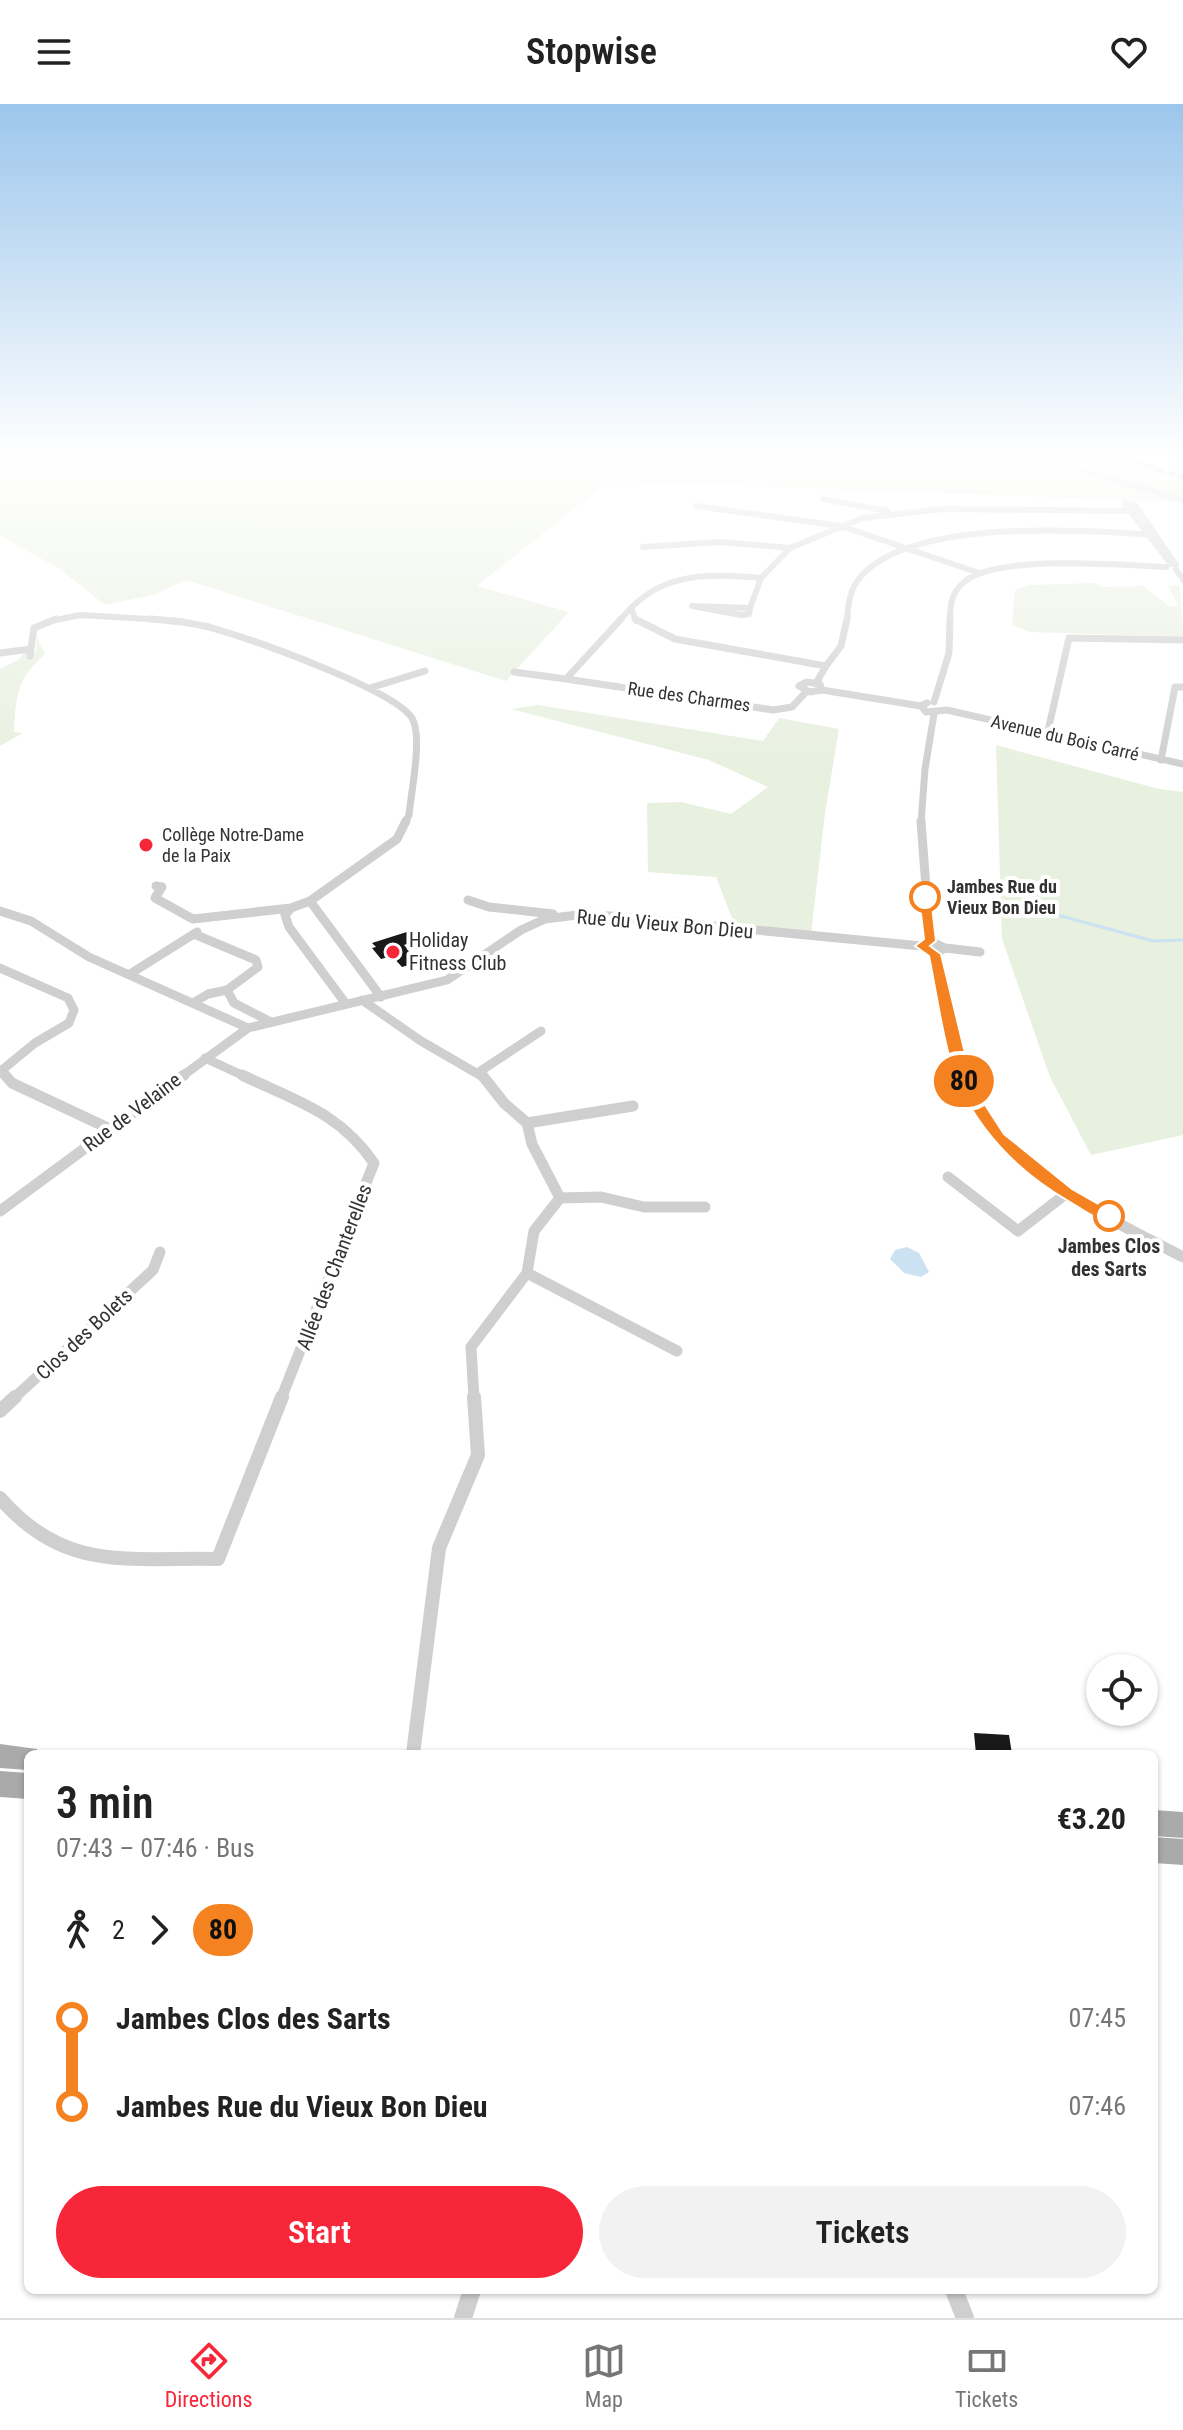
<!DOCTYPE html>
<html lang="en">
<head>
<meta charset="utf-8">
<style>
  body { margin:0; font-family:"Roboto Condensed",sans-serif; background:#f2f2f2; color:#222; height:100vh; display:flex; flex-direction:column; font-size:30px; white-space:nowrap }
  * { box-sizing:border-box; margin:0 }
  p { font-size:26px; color:#767676 }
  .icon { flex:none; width:44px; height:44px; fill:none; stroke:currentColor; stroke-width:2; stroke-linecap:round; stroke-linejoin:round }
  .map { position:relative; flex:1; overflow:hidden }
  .side { position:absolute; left:24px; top:1646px; width:1134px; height:544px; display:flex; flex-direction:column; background:#fff; border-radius:12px; box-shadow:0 2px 6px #0004 }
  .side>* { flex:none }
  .badge { padding:0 16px; border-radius:26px; font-size:28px; line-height:52px }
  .fabs { position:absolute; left:1086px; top:1550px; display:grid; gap:16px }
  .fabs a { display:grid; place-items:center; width:72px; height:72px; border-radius:50%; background:#fff; box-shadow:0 2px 6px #0004; font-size:40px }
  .map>.badge { position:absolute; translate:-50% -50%; box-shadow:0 0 0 4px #fff }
  .legs { display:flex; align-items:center; gap:12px; height:88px; padding:0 32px; font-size:26px }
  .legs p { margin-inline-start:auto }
  .headline { display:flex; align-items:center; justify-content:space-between; height:136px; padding:0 32px }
  h1 { font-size:44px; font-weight:600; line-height:60px }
  .cta { display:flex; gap:16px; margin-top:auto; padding:16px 32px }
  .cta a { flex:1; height:92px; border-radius:48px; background:#f72639; color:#fff; font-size:32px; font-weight:600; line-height:92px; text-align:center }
  .cta a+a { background:#f2f2f2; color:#222 }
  ul { padding:0 32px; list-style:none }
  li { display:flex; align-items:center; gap:28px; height:88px; font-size:30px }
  li i { display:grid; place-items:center; width:12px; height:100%; margin:0 10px; background:currentColor }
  li i::after { content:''; width:20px; height:20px; margin:-10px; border:6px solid; border-radius:50%; background:#fff }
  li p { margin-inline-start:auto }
  li:first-child i { background:linear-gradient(#0000 50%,currentColor 0) }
  li:last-child i { background:linear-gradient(currentColor 50%,#0000 0) }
  header { display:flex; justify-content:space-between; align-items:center; height:104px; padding:0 32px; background:#fff; font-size:36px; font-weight:600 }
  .tabs { display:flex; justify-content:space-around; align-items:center; height:112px; border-top:2px solid #e0e0e0; background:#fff; font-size:22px; color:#767676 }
  .tabs a { display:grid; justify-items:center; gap:4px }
  .tabs .current { color:#f72639 }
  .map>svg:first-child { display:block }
</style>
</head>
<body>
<header><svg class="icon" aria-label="menu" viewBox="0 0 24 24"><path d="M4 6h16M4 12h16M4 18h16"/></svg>Stopwise<svg class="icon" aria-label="heart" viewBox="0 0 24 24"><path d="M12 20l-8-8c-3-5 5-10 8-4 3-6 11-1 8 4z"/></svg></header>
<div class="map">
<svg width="1183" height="2214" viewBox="0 0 1183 2214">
  <rect width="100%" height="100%" fill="#fff"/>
  <!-- green -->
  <path fill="#e8f0df" d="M 0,356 L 1117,356 L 1183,376 L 1183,398 L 609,377 L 477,482 L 569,508 L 506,577 L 186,476 L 153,491 L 105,501 L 57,463 L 0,432 Z
    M 1096,479 L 1101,483 L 1143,482 L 1170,503 L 1178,501 L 1168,482 L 1180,481 L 1183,533 L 1030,528 L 1012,521 L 1015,486 L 1029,481 Z
    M 37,533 L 45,550 C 17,575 16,591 14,628 L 23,629 L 0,642 L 0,565 L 18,556 L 24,549 L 36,548 Z
    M 538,601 L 763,637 L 779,614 L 839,625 L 825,709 L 811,830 L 735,822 L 716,773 L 648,768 L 647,699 L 681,698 L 731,710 L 768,683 L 709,656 L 511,605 Z
    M 996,641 L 1159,685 L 1183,688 L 1183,1031 L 1091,1051 L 1050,973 L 1002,835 Z"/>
  <!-- water -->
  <path fill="#cae2f1" d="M 907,1143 L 919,1149 L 929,1168 L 921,1173 L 904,1169 L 890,1155 L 895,1146 Z"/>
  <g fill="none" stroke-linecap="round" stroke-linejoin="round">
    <!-- stream -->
    <path stroke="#cae2f1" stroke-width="3" d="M 1017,800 L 1153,837 L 1183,836"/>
  </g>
  <!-- building -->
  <path fill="#191919" d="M 413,826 L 422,835 L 404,841 L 419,858 L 402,863 L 392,852 L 381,855 L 372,844 L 376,843 L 372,839 Z
    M 974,1629 L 1009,1631 L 1012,1650 L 976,1650 Z"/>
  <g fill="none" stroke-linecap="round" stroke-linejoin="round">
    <!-- street-far5 -->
    <path stroke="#cfcfcf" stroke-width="6" d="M 1047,356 L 1183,396
      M 823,395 L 888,407
      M 696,402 L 841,422 L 979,469
      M 643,443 L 720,438 L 790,444
      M 1171,460 L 1124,399 L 1134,400 L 1176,461
      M 1176,465 L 1183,476
      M 692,502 L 750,504 L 749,510 L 741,511 Z
      M 750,504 L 761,474 L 790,444 L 863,414 L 942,405 L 1140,407
      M 51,517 L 80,511 L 182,517
      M 619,517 L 631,504
      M 636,517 L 631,504 C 667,467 713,470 761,474
      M 847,517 C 848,503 849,488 858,476 C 906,413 1084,426 1156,431
      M 950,517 C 950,501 951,489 964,478 C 999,450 1120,461 1166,463"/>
    <!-- street-far4 -->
    <path stroke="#cfcfcf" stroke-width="7" d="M 150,515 C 174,517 199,519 222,527 C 259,538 394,586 412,614 C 423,632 411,688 409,711 L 405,719
      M 621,515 L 566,575 L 773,606 L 792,603 L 806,588
      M 635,515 L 675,535 L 826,562 L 816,579
      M 0,549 L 30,545
      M 30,552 L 34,524 L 56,515
      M 826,562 L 841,542 L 847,515
      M 514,568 L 566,575
      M 807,578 L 820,580 L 822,586 L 810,588 L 799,582 Z
      M 370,584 L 425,567
      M 822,586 L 921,602 L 927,599
      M 934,598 L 949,549 L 950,515
      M 921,602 L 926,608 L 947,606 L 1183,660
      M 1047,631 L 1069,534 L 1183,536
      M 1161,656 L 1175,583 L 1183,583
      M 921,719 L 925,665 L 934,610"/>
    <!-- street-far3 -->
    <path stroke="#cfcfcf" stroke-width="9" d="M 921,717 L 930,837
      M 156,782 L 162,783 L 155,794 L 191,814
      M 468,796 L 489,803 L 553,810
      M 310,797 L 381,893
      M 291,804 L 285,811 L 289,823 L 346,900
      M 0,807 L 31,817 L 89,853 L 248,924
      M 193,815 L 291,804 L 310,797 L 397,735 L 406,717
      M 194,830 L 256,856 L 258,863 L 227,886 L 234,899 L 269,917
      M 930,837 L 945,844 L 934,850 L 921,842 Z
      M 945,844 L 980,848
      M 934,850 L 963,973
      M 0,864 L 68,894 L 74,906 L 69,919 L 35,939 L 2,966
      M 130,870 L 197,828
      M 362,896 L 421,937 L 483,973
      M 193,899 L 208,890 L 227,886
      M 205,954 L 246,973
      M 0,966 L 7,973
      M 479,968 L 541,927
      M 181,973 L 248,924 L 447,876 L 521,826 L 545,815 L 577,811 L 611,812 L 921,842"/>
    <!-- street-far2 -->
    <path stroke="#cfcfcf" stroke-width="11" d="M 5,971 L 12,979 L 110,1025
      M 242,971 C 296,997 339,1008 374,1059 L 281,1295
      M 962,971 C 998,1066 1099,1109 1183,1153
      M 527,1019 L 633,1002
      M 948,1073 L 1018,1127 L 1067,1089
      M 560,1094 L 601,1093 L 644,1103 L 705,1103
      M 0,1107 L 184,971
      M 527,1169 L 677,1247
      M 13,1295 L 153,1166 L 160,1148
      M 474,1295 L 471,1243 L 527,1169 L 534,1127 L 560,1094 L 532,1040 L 527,1019 L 504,999 L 482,971"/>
    <!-- street-far1 -->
    <path stroke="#cfcfcf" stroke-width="14" d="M 0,1307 L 15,1293
      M 0,1394 C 65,1469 128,1453 218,1455 L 282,1293
      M 413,1650 L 439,1444 L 478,1351 L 474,1293"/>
    <!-- street -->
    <path stroke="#cfcfcf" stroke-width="18" d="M 954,2186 L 965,2214
      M 463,2214 L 472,2186"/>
    <!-- primary -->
    <path fill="#aaa" fill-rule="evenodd" d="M 0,1640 L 37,1645 L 39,1650 L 28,1650 L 28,1666 L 0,1664 Z
      M 0,1667 L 28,1669 L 28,1695 L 0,1693 Z
      M 1154,1706 L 1183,1708 L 1183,1734 L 1154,1732 Z
      M 1154,1733 L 1183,1735 L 1183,1761 L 1154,1759 Z"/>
    <defs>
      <path id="rail" d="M 1128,356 L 1183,373"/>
    </defs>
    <!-- rail casing -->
    <use href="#rail" stroke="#878787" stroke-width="4"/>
    <!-- rail -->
    <use href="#rail" stroke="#fff" stroke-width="2" stroke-dasharray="6" stroke-linecap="butt"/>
  </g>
  <!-- sky -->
  <linearGradient id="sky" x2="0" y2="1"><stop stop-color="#9cc6ec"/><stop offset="0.53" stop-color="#fff"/><stop offset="1" stop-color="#fff" stop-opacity="0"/></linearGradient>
  <rect width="1183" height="666" fill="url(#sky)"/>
  <!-- line-1 -->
  <path fill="#f58220" stroke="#fff" stroke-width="2" d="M 925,790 L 931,793 L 936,837 L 930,842 L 941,850 L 973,982 L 1004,1030 L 1072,1085 L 1114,1109 L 1114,1116 C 1100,1120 1082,1105 1070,1098 C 1023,1071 984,1033 960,984 C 946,956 936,886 929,852 L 915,842 L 924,835 L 919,793 Z"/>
  <!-- markers -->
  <g fill="#f72639" stroke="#fff" stroke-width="3">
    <circle cx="146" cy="741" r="8"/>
    <circle cx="393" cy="848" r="8"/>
  </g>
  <g fill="#fff" stroke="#f58220" stroke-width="4">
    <circle cx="925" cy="793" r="14"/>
    <circle cx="1109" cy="1112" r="14"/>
  </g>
  <g text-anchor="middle" stroke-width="8" stroke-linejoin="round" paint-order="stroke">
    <!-- far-street labels -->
    <g font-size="18" fill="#323232" stroke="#fff">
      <text transform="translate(689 593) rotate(8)" y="6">Rue des Charmes</text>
      <text transform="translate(1065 634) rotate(13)" y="6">Avenue du Bois Carré</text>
    </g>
    <!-- far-poi labels -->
    <g font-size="18" fill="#323232" stroke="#fff" text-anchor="start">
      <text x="162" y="737">Collège Notre-Dame<tspan x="162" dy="21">de la Paix</tspan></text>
    </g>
    <!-- far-stop labels -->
    <g font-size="18" font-weight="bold" fill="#323232" stroke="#fff" text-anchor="start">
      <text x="947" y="789">Jambes Rue du<tspan x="947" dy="21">Vieux Bon Dieu</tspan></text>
    </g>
    <!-- street labels -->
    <g font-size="20" fill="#323232" stroke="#fff">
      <text transform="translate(665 820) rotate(5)" y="7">Rue du Vieux Bon Dieu</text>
      <text transform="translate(132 1008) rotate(-37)" y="7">Rue de Velaine</text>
      <text transform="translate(334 1163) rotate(-69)" y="7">Allée des Chanterelles</text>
      <text transform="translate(84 1230) rotate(-43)" y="7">Clos des Bolets</text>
    </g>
    <!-- poi labels -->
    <g font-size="20" fill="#323232" stroke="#fff" text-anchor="start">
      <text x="409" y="843">Holiday<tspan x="409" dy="23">Fitness Club</tspan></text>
    </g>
    <!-- stop labels -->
    <g font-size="20" font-weight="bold" fill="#323232" stroke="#fff">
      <text x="1109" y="1149">Jambes Clos<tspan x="1109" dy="23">des Sarts</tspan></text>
    </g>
  </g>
</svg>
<div class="fabs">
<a><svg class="icon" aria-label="locate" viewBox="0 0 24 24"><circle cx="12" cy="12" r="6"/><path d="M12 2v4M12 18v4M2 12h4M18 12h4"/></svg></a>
</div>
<b class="badge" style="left:964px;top:977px;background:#f58220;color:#111">80</b>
<section class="side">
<div class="headline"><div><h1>3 min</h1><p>07:43 – 07:46 · Bus</p></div><b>€3.20</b></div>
<div class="legs"><svg class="icon" aria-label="walk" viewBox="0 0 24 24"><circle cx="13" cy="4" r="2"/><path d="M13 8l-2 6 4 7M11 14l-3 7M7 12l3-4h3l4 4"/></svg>2<svg class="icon" aria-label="forward" viewBox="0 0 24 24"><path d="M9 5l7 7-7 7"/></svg><b class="badge" style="background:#f58220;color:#111">80</b></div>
<ul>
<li><i style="color:#f58220"></i><b>Jambes Clos des Sarts</b><p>07:45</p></li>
<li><i style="color:#f58220"></i><b>Jambes Rue du Vieux Bon Dieu</b><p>07:46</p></li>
</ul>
<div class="cta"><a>Start</a><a>Tickets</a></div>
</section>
</div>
<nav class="tabs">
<a class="current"><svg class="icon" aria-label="directions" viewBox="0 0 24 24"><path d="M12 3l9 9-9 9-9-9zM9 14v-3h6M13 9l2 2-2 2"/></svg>Directions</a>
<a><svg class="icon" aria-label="map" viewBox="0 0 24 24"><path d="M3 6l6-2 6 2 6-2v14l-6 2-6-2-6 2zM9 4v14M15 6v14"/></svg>Map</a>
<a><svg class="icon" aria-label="tickets" viewBox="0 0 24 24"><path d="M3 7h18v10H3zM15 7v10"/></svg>Tickets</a>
</nav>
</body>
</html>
